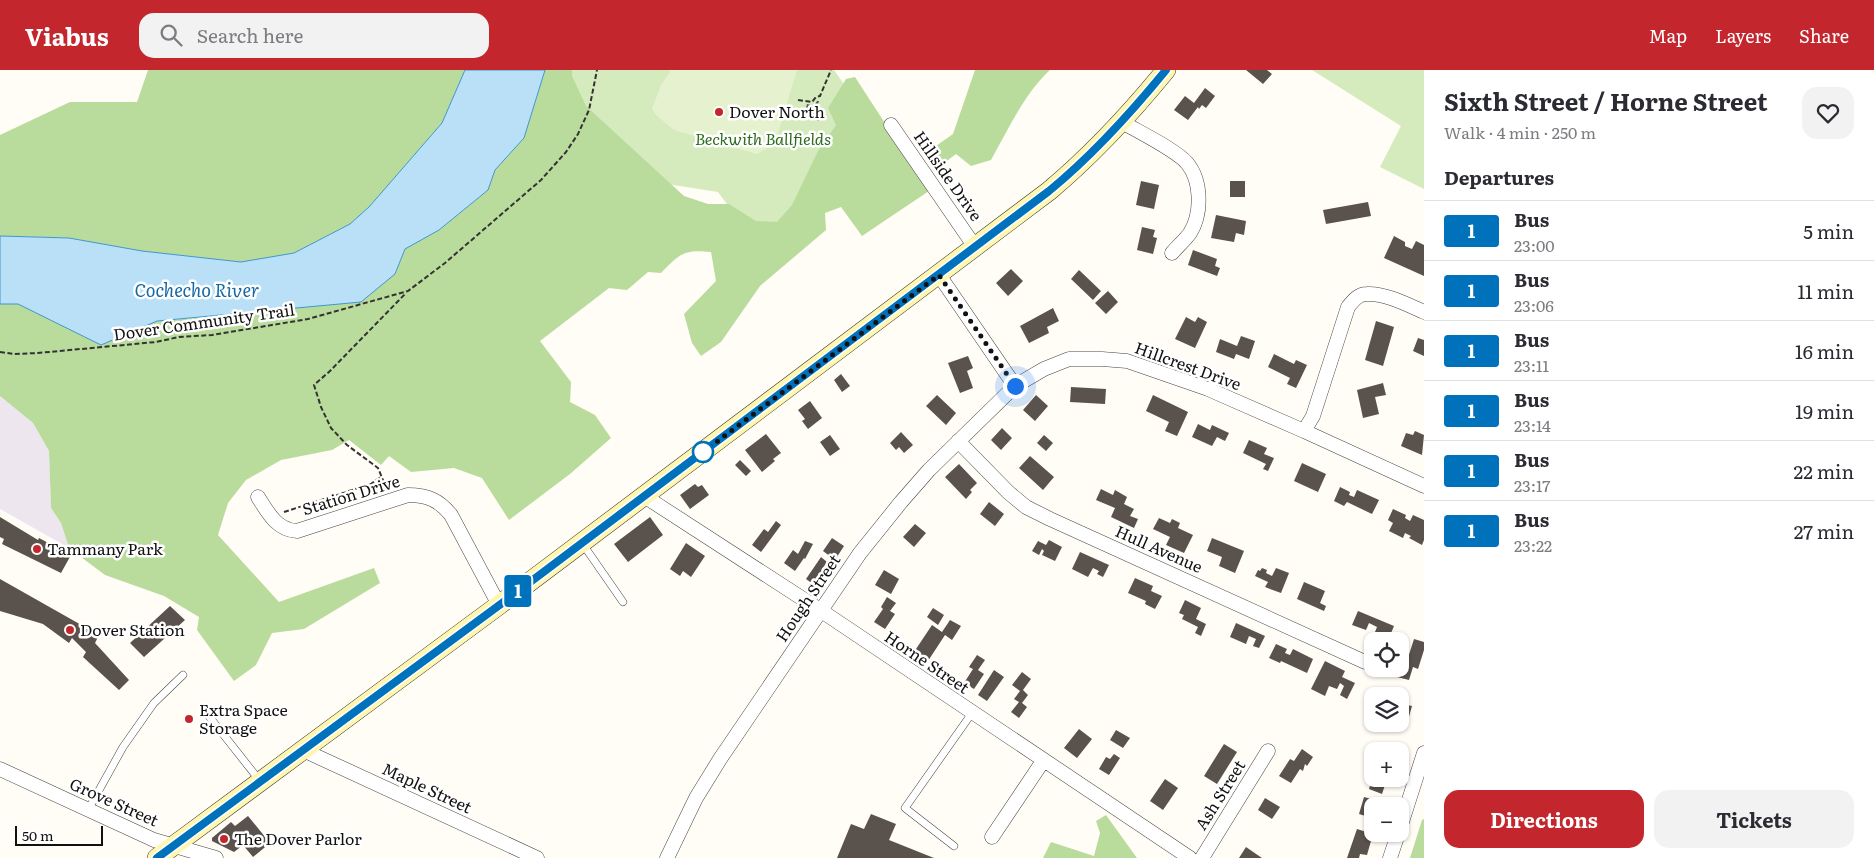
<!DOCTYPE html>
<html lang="en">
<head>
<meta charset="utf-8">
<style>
  body { margin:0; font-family:Literata,serif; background:#f2f2f3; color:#2b2b33; height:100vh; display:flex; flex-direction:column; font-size:19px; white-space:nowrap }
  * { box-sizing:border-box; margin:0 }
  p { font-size:16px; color:#7c7c81 }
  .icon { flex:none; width:28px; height:28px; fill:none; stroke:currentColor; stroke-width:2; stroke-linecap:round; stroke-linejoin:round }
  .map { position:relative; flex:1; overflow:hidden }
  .details { display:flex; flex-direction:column; background:#fff; width:450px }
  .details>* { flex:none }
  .badge { padding:0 10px; border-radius:4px; font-size:18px; line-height:32px }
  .controls { position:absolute; left:1364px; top:562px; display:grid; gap:10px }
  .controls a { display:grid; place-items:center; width:45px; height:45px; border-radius:10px; background:#fff; box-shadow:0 1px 4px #0004; font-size:25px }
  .scale { position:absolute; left:15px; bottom:12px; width:88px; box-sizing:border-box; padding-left:5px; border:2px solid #111; border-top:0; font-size:14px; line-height:18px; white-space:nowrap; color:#111; -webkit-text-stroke:4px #fff; paint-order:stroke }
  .you { position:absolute; width:25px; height:25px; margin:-12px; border:4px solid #fff; border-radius:50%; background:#1a73e8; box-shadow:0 0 0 8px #1a73e833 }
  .map>.badge { position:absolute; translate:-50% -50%; box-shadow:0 0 0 2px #fff }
  h2 { padding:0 20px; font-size:19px; line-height:45px }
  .round { display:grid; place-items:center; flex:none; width:52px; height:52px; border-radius:15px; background:#f2f2f3 }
  .headline { display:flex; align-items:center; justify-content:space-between; height:85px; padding:0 20px }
  h1 { font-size:24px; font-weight:700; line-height:38px }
  .cta { display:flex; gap:10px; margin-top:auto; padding:10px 20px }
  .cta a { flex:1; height:58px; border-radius:15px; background:#c4262e; color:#fff; font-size:20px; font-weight:700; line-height:58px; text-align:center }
  .cta a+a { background:#f2f2f3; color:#2b2b33 }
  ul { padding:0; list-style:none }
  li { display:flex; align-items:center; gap:15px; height:60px; padding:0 20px; border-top:1px solid #e1e1e2 }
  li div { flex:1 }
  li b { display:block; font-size:19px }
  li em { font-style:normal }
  li .badge { min-width:55px; font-weight:700; text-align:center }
  header { display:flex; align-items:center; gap:30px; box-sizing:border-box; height:70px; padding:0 25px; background:#c4262e; color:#fff }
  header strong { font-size:24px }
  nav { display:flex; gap:28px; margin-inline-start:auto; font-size:18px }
  .search { width:350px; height:45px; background:#f2f2f3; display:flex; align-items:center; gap:12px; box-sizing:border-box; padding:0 18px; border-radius:15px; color:#7c7c81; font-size:19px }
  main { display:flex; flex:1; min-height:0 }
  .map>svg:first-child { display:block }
</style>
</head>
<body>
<header>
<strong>Viabus</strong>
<div class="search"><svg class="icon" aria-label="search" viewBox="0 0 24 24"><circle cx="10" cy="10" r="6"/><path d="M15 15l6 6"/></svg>Search here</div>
<nav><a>Map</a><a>Layers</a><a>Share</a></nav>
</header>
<main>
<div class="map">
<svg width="1424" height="788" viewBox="0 0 1424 788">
  <rect width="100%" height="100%" fill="#fffdf5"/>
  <!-- industrial -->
  <path fill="#eee6ef" d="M 0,326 L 33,353 L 49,381 L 51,438 L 61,453 L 69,478 L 0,439 Z"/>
  <!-- green -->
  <path fill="#d5ebbd" d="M 558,0 L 834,0 L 868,48 L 762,181 L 718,122 L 610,105 Z
    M 1312,0 L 1424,0 L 1424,119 L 1380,97 L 1401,56 Z"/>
  <!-- forest -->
  <path fill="#b9dc9c" d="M 148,0 L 465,0 L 442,53 L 369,137 L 350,154 L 294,183 L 241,192 L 142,181 L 69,168 L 0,166 L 0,65 L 70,32 L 137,32 Z
    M 545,0 L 572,0 L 572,6 L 586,36 L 684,126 L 708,134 L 729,134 L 756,151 L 777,152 L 792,135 L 818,81 L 836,55 L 828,38 L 846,9 L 855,7 L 929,121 L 862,166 L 841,137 L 825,143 L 826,160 L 760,216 L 721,272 L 701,286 L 692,273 L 684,244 L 716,211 L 711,182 C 683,179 680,184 661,203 L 648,202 L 627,220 L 609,218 L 540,271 L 571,312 L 570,332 L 595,345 L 611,368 L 570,404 L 509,450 L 482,408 L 454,398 L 411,402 L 389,386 L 381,395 L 349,370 L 332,380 L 281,390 L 246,410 L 228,433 L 218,465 L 279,532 L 374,498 L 380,513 L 304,559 L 272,563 L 256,595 L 234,611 L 197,560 L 199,547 L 164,526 L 105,505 L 69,478 L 61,453 L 51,438 L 49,381 L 33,353 L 0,326 L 0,234 L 18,233 L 101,274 L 157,251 L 233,245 L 395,204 L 405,179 L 439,160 L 488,120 L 495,100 L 524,68 Z
    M 975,0 L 1050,0 C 1024,24 1008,60 991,90 L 971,96 L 956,84 L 939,97 L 926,83 L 953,64 Z
    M 1106,745 L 1137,788 L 1043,788 L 1051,772 L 1094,786 L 1100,763 L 1096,751 Z
    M 1424,749 L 1424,788 L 1410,788 L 1422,750 Z"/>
  <!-- pitch -->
  <path fill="#e6f2cf" d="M 669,0 L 797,0 L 775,73 L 757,84 L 674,60 L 656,45 L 652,39 L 661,15 L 670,2 Z"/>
  <!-- water -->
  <path fill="#b9e0f7" stroke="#3f96cf" d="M 465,0 L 545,0 L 524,68 L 495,100 L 488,120 L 439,160 L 405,179 L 395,204 L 361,232 L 157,251 L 101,275 L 18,234 L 0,234 L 0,166 L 69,168 L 142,181 L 241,192 L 294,183 L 350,154 L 369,137 L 442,53 Z"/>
  <!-- building -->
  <path fill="#5a524d" d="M 1246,0 L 1267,0 L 1272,4 L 1263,14 Z
    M 1205,18 L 1215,26 L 1206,38 L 1202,35 L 1199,39 L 1198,37 L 1188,50 L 1174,40 L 1185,26 L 1194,33 Z
    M 817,31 L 819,31 L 817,37 L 822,39 L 819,51 L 804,46 L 807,34 L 814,36 Z
    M 1141,111 L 1159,115 L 1154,139 L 1136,135 Z
    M 1230,111 L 1245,111 L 1245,127 L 1230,127 Z
    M 1368,132 L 1371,146 L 1326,154 L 1323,140 Z
    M 1216,145 L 1246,151 L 1244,165 L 1236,163 L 1234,172 L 1211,168 Z
    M 1142,157 L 1155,160 L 1153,167 L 1157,168 L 1153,184 L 1137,180 Z
    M 1394,166 L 1405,172 L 1405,176 L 1412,179 L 1416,171 L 1424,175 L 1424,206 L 1384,188 Z
    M 1193,180 L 1217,189 L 1215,196 L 1220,198 L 1217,206 L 1188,195 Z
    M 1011,199 L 1023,211 L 1008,226 L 996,213 Z
    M 1079,200 L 1101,221 L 1093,230 L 1071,209 Z
    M 1108,221 L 1118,232 L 1106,244 L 1095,233 Z
    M 1053,238 L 1059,251 L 1047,257 L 1049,263 L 1029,273 L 1020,256 Z
    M 1186,247 L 1195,252 L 1198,247 L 1207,252 L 1195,278 L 1175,269 Z
    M 1376,251 L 1394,257 L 1383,296 L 1365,290 Z
    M 1241,266 L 1255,271 L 1249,289 L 1236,284 L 1234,289 L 1216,282 L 1220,269 L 1237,276 Z
    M 1418,268 L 1424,270 L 1424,286 L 1413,281 Z
    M 1274,284 L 1294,294 L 1296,290 L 1307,295 L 1296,318 L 1287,314 L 1290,308 L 1268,297 Z
    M 968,286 L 973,298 L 967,301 L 973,318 L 960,323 L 948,293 Z
    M 841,304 L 850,316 L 842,322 L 834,310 Z
    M 1383,313 L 1386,325 L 1375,327 L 1379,344 L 1363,348 L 1357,320 Z
    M 1071,317 L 1106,319 L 1105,334 L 1070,332 Z
    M 937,325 L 956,343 L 946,355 L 926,336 Z
    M 1036,325 L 1048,336 L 1035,351 L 1023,340 Z
    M 1153,325 L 1188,342 L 1177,366 L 1165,361 L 1169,352 L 1146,341 Z
    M 810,331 L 822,348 L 808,359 L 802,351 L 805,349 L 798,340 Z
    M 1198,354 L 1210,360 L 1212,355 L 1229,363 L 1225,371 L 1217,367 L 1212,376 L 1192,367 Z
    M 1002,358 L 1012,368 L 1001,380 L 991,370 Z
    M 1415,361 L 1424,365 L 1422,385 L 1401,376 L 1406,363 L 1413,365 Z
    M 901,362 L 913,375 L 904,383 L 899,377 L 896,380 L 890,373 Z
    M 766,364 L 781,383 L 773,389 L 775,391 L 762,402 L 745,380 Z
    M 830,365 L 840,379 L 830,386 L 820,372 Z
    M 1044,365 L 1053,373 L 1046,381 L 1037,373 Z
    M 1249,370 L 1267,378 L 1264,384 L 1274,388 L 1268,401 L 1263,399 L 1266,394 L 1243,383 Z
    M 1030,386 L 1054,407 L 1043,420 L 1019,398 Z
    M 740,390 L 751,401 L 746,406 L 735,395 Z
    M 1302,393 L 1326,404 L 1318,422 L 1294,411 Z
    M 959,394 L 977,413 L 970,420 L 972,422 L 966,429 L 945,407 Z
    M 695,414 L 698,417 L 702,415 L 709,425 L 690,439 L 680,425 Z
    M 1340,417 L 1350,422 L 1349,425 L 1354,427 L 1357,420 L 1379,430 L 1372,444 L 1347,432 L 1344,436 L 1334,431 Z
    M 1101,419 L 1113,425 L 1115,420 L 1127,427 L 1124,434 L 1134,439 L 1130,446 L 1138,449 L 1134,458 L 1111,447 L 1115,438 L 1096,430 Z
    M 989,432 L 1004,444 L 995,456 L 980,444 Z
    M 1393,439 L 1406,445 L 1405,448 L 1410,451 L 1413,445 L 1424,450 L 1424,470 L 1422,475 L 1409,468 L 1411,466 L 1405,463 L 1403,468 L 1389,461 L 1393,453 L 1388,450 Z
    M 0,447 L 38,470 L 39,468 L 71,485 L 61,503 L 2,474 L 4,469 L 0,467 Z
    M 650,447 L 663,465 L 628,492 L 614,474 Z
    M 1159,448 L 1170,453 L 1172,449 L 1180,453 L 1178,458 L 1193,465 L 1184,483 L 1166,475 L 1170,467 L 1153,459 Z
    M 776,451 L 781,455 L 761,482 L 752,475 L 764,459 L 768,462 Z
    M 915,454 L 926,463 L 914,477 L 903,467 Z
    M 832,468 L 844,476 L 835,490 L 823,481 Z
    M 1212,468 L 1244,481 L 1235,503 L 1219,496 L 1222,487 L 1207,481 Z
    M 1049,470 L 1062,477 L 1055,491 L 1042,485 L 1044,481 L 1042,479 L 1039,485 L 1032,481 L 1038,471 L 1046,475 Z
    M 805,471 L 813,474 L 805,489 L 804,488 L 795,501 L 784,493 L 793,480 L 798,484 Z
    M 686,473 L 705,486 L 691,507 L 683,501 L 680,506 L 670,499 Z
    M 1080,482 L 1109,495 L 1103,507 L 1097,504 L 1099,501 L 1093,498 L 1088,507 L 1072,499 Z
    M 821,487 L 827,492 L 822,499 L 827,503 L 817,517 L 806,509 Z
    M 1262,498 L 1267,500 L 1266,503 L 1272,506 L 1276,498 L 1289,503 L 1281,523 L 1265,517 L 1268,512 L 1255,506 L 1258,500 L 1260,501 Z
    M 884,500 L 899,509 L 891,524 L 875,515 Z
    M 1135,508 L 1153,516 L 1151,521 L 1162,526 L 1155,539 L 1145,534 L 1146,531 L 1128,523 Z
    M 0,509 L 99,565 L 95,573 L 129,610 L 119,620 L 83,587 L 86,582 L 72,568 L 69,573 L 43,554 L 0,541 Z
    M 1304,512 L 1325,521 L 1320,533 L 1326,536 L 1324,541 L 1297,529 Z
    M 887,527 L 896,533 L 890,541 L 895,544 L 885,559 L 874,552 L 883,539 L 881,537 Z
    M 1185,530 L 1201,538 L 1196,549 L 1206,554 L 1201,566 L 1195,563 L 1198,557 L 1182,549 L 1184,545 L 1179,543 Z
    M 170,536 L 185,550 L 144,587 L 130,573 Z
    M 933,538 L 944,545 L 938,555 L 927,547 Z
    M 1358,541 L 1394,556 L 1389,568 L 1375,562 L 1377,557 L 1369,553 L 1366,560 L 1352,555 Z
    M 950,550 L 961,556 L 952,570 L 945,565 L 928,591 L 914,582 L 932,555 L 942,562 Z
    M 1236,553 L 1265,566 L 1259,578 L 1253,576 L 1256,569 L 1249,566 L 1246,574 L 1230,567 Z
    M 1414,569 L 1424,572 L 1424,580 L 1418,599 L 1413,597 L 1409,610 L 1397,607 L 1401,593 L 1406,594 Z
    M 1276,574 L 1287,579 L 1285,583 L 1290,585 L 1293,579 L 1313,589 L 1307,603 L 1281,591 L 1280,593 L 1269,588 Z
    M 977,585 L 985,590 L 978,600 L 984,604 L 974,619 L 964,613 L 973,599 L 969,597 Z
    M 1325,591 L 1345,601 L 1342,607 L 1355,613 L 1347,629 L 1340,625 L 1344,616 L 1340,613 L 1337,619 L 1329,616 L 1325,626 L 1311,619 Z
    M 994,600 L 1004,607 L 987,631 L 978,625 Z
    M 1022,602 L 1031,609 L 1023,620 L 1028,625 L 1022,633 L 1027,637 L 1019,648 L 1011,642 L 1019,632 L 1014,629 L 1020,621 L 1012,615 Z
    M 1400,627 L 1408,630 L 1407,635 L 1412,636 L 1408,650 L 1404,649 L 1401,657 L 1394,655 L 1395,654 L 1400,654 Z
    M 1079,659 L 1092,669 L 1077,688 L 1064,678 Z
    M 1116,660 L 1130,668 L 1123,678 L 1110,670 Z
    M 1224,674 L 1237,682 L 1217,714 L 1204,706 Z
    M 1302,679 L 1313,687 L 1307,696 L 1305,694 L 1303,701 L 1300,699 L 1291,713 L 1279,706 L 1290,689 L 1294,691 Z
    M 1114,684 L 1120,688 L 1109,705 L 1099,699 L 1106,687 L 1110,689 Z
    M 1165,709 L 1178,718 L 1163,740 L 1150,731 Z
    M 1372,709 L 1387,709 L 1382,724 L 1369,719 Z
    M 1364,727 L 1379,731 L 1378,736 L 1372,736 L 1372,748 L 1359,744 Z
    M 1265,728 L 1280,737 L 1272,749 L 1258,740 Z
    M 871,744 L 896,754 L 889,770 L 934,788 L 837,788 L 851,754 L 864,759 Z
    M 248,746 L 270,773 L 253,787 L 243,775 L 234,782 L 212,771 L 212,768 L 231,752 L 235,756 Z
    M 1357,759 L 1373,764 L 1367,785 L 1360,784 L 1359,788 L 1347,788 Z
    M 1246,777 L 1262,788 L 1239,788 Z"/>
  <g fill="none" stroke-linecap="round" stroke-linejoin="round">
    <defs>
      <path id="service" d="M 582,473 L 623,532
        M 204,640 L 260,711
        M 88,740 L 123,677 L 154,633 L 183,605
        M 954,776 L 905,738 L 972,643"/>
      <path id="minor" d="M 1122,52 C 1139,62 1176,80 1187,93 C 1202,111 1202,144 1190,163 C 1185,170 1178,176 1172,183
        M 891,55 L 975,177
        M 939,205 L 1015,316
        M 1424,242 C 1408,235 1385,223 1367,224 C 1358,224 1353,231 1348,237 L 1313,346 L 1304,361 L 1424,416
        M 958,371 L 1008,422 L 1026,437 L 1050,449 L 1365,592
        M 644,426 L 820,540 L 1190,788
        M 258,427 C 268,443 277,460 297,461 L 408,425 C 427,425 439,430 451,445 L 499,535
        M 303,680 L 537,788
        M 0,699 L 154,770 L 216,788
        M 1400,758 L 1424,683
        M 992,767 L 1043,691
        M 667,788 L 696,728 L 720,689 L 860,483 L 901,432 L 929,400 L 1015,316 L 1044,299 L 1069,289 L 1102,289 L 1127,291 L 1208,319 L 1304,361
        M 1202,788 L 1268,681
        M 1390,788 L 1398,764"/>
      <path id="secondary" d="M 157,788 L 499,535 L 1049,121 C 1092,85 1130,44 1166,0"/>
    </defs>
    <!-- service casing -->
    <use href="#service" stroke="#444" stroke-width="8"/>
    <!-- minor casing -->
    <use href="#minor" stroke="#444" stroke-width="15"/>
    <!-- secondary casing -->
    <use href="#secondary" stroke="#333" stroke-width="20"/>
    <!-- path -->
    <path stroke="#333" stroke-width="2" stroke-dasharray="5 2.5" stroke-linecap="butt" d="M 798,30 L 812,32 L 816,27 L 820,26 L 831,0
      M 0,282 L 14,284 L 38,283 L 156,272 L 179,267 L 212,265 L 308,249 L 408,221 L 445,193 L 541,110 L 566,82 L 578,64 L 589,40 L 597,0
      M 387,420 L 378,398 L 347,375 L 331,358 L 321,337 L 314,315 L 330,301 L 406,223
      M 284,442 L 371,414 L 382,406"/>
    <!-- service -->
    <use href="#service" stroke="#fff" stroke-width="7"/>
    <!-- minor -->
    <use href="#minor" stroke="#fff" stroke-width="14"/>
    <!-- secondary -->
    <use href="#secondary" stroke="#fff6b0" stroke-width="19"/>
  </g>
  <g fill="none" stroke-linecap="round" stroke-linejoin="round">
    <defs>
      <path id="line" d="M 157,788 L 513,525 L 1049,121 C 1093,85 1130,44 1166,0"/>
    </defs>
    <!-- line casing -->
    <use href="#line" stroke="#fff" stroke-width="11"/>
    <!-- line -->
    <use href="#line" stroke="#0072bc" stroke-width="8"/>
    <!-- walk -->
    <path stroke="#111" stroke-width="5" stroke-dasharray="0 9" d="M 703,382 L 939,205 L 1015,316"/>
  </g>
  <!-- markers -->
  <g fill="#c4262e" stroke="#fff" stroke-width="2">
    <circle cx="719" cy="42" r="5"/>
    <circle cx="37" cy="479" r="5"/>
    <circle cx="70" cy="560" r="5"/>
    <circle cx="189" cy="649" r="5"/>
    <circle cx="224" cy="769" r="5"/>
  </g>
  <circle fill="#fff" stroke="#0072bc" stroke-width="2.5" cx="703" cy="382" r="10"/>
  <g text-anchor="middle" stroke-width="5" stroke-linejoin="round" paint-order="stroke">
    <!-- poi labels -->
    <g font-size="16" fill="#111" stroke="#fff" text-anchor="start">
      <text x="729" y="48">Dover North</text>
      <text x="47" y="485">Tammany Park</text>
      <text x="80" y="566">Dover Station</text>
      <text x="199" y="646">Extra Space<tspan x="199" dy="18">Storage</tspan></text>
      <text x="234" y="775">The Dover Parlor</text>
    </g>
    <!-- park labels -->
    <g font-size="16" font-style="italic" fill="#2f6b1f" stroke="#fff">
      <text x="763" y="75">Beckwith Ballfields</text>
    </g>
    <!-- street labels -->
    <g font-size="16" fill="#111" stroke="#fff">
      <text transform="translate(948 106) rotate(55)" y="6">Hillside Drive</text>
      <text transform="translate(204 252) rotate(-8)" y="6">Dover Community Trail</text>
      <text transform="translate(1188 296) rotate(20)" y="6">Hillcrest Drive</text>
      <text transform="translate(351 425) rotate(-17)" y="6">Station Drive</text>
      <text transform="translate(1159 479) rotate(24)" y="6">Hull Avenue</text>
      <text transform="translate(808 528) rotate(-56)" y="6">Hough Street</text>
      <text transform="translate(927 592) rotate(34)" y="6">Horne Street</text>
      <text transform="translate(427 718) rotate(25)" y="6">Maple Street</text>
      <text transform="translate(1220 725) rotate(-58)" y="6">Ash Street</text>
      <text transform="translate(114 732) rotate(24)" y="6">Grove Street</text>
    </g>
    <!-- water labels -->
    <g font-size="18" font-style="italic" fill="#1768a6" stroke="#fff">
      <text x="197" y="227">Cochecho River</text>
    </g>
  </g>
</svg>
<div class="controls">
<a><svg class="icon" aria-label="locate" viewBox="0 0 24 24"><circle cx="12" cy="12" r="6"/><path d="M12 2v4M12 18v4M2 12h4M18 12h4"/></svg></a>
<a><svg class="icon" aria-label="layers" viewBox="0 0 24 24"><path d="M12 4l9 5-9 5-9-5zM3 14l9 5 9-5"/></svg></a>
<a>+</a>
<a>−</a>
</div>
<div class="scale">50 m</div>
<div class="you" style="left:1015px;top:316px"></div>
<b class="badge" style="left:518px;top:521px;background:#0072bc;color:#fff">1</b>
</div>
<section class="details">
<div class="headline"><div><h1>Sixth Street / Horne Street</h1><p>Walk · 4 min · 250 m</p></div><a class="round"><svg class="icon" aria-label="heart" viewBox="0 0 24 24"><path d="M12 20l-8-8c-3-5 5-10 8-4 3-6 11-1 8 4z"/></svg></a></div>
<h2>Departures</h2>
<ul>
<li><span class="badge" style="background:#0072bc;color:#fff">1</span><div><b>Bus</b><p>23:00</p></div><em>5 min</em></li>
<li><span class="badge" style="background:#0072bc;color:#fff">1</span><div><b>Bus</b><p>23:06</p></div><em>11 min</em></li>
<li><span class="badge" style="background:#0072bc;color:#fff">1</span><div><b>Bus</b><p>23:11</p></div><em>16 min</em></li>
<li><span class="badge" style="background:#0072bc;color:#fff">1</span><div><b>Bus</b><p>23:14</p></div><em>19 min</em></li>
<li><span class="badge" style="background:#0072bc;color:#fff">1</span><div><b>Bus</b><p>23:17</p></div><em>22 min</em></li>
<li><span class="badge" style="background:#0072bc;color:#fff">1</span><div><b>Bus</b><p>23:22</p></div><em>27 min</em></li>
</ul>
<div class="cta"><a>Directions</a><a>Tickets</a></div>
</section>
</main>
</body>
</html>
